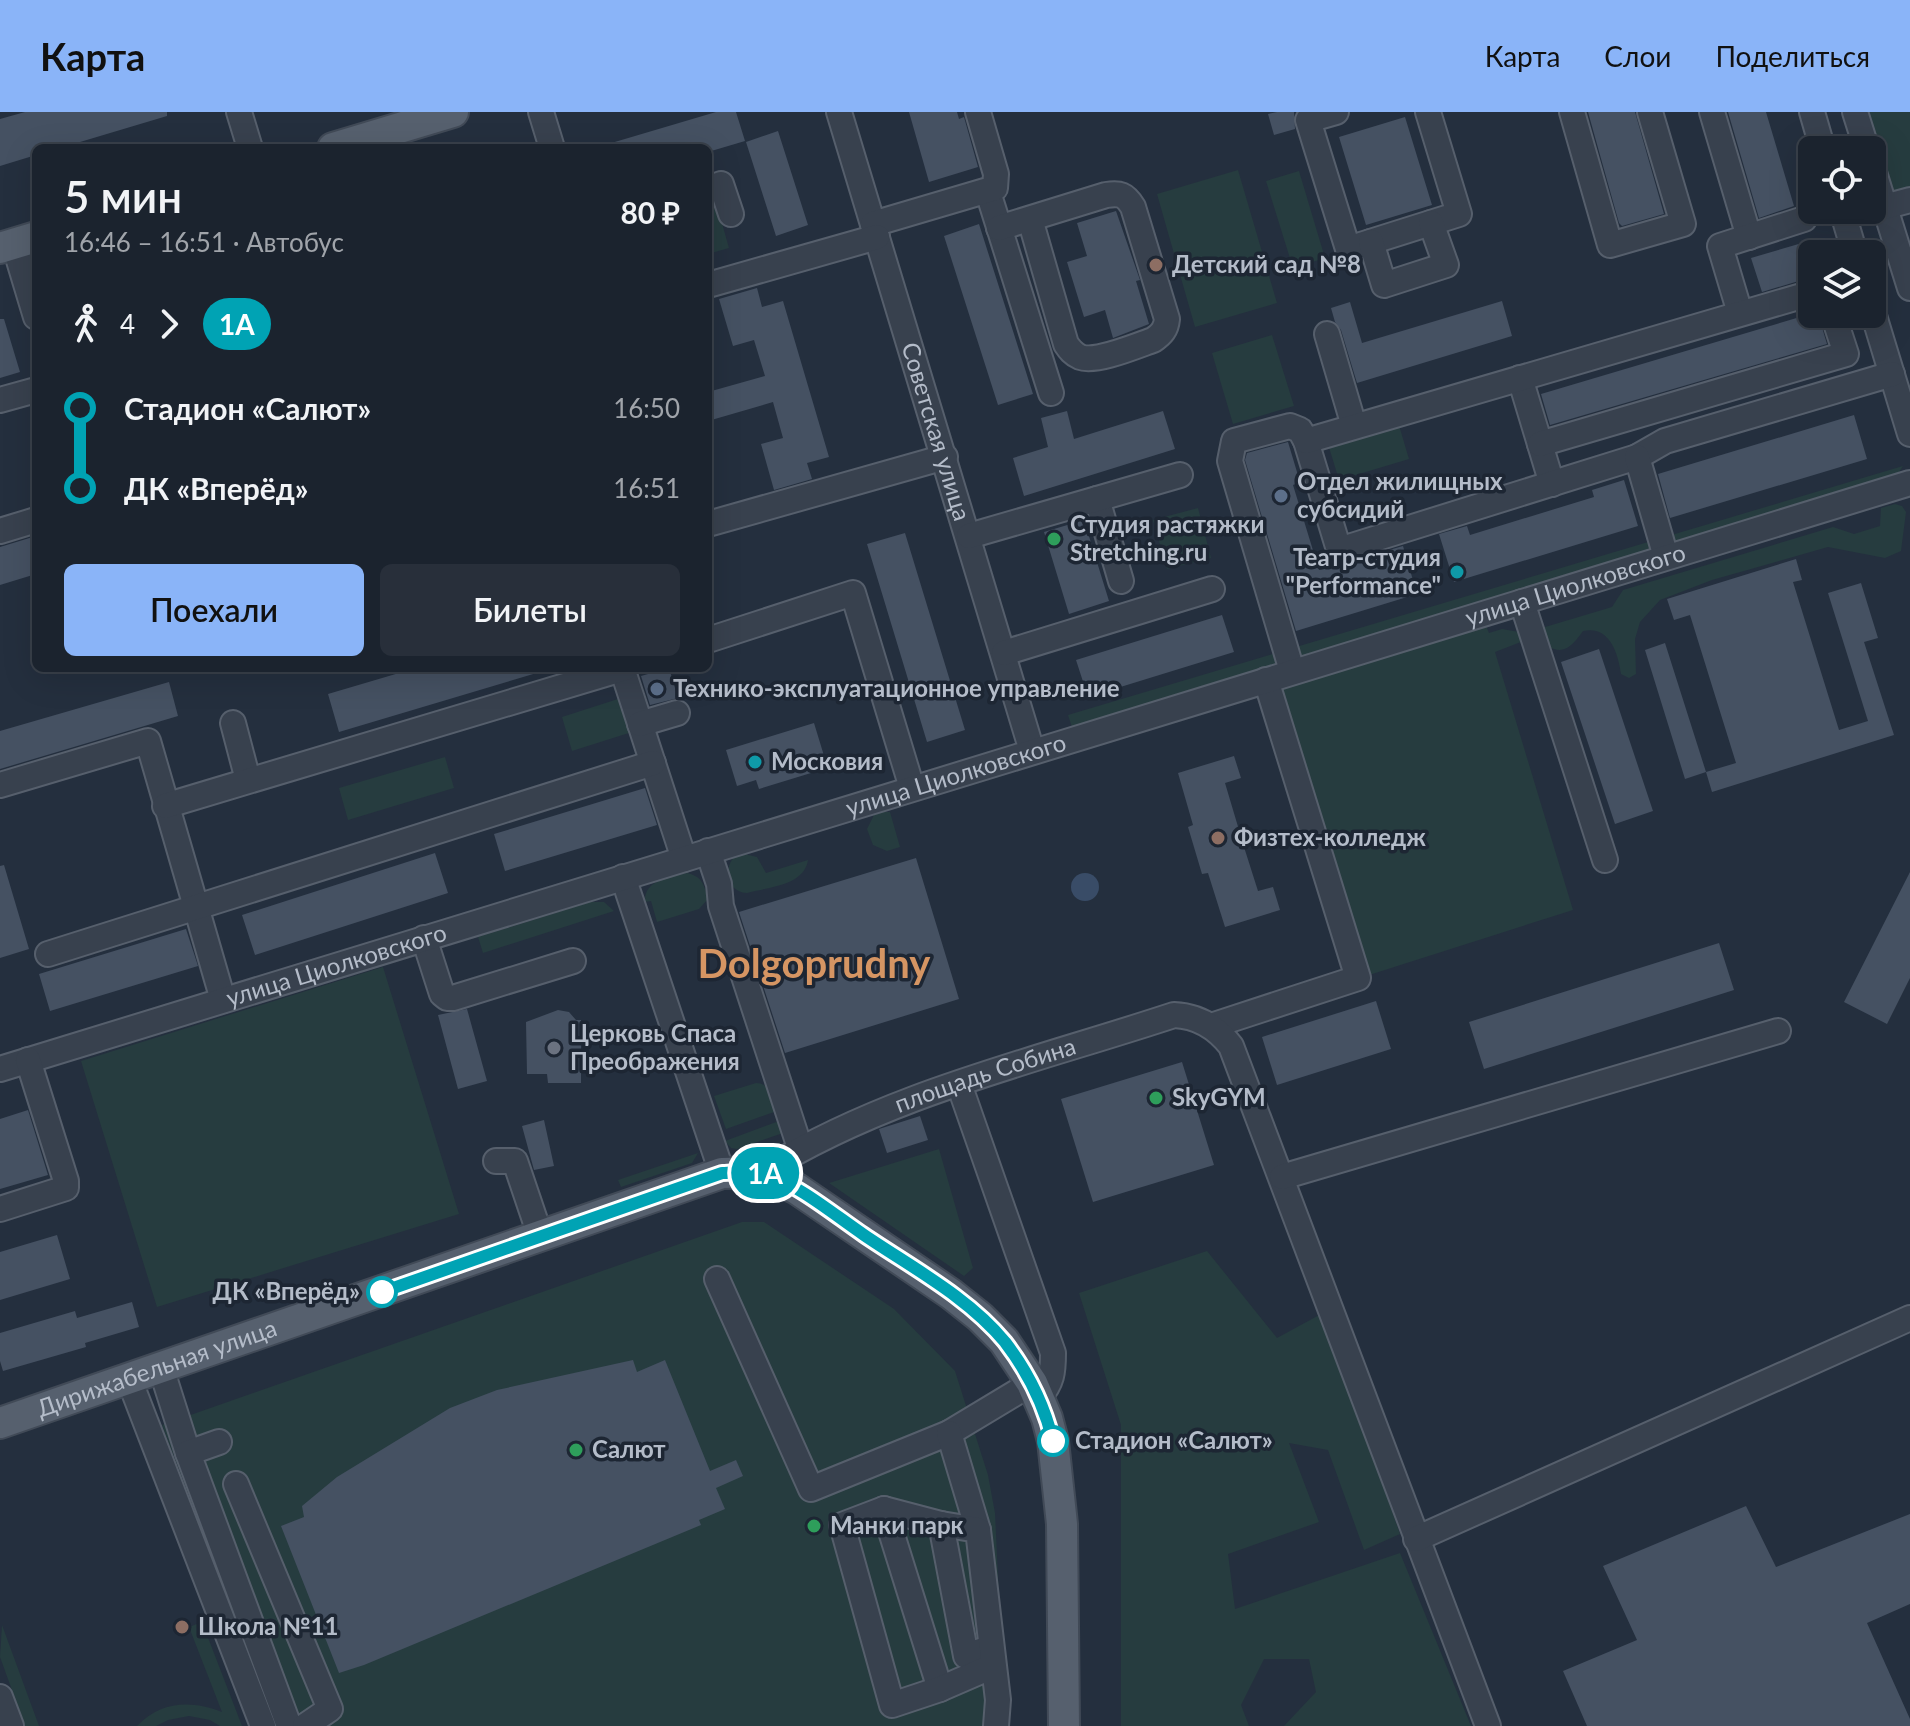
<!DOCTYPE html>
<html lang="ru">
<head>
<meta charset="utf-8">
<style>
  body { margin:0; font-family:Lato,sans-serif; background:#282f3a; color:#f1f3f6; height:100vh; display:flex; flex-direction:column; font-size:30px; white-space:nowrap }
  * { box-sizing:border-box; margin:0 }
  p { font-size:26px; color:#a0a4aa }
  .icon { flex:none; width:44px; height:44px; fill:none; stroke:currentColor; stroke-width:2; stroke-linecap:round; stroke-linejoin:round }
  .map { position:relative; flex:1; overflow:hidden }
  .side { position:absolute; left:32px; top:32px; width:680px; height:528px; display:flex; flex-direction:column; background:#1b232e; border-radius:12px; box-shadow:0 8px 32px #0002,0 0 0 2px #39404a }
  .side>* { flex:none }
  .badge { padding:0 16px; border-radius:26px; font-size:28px; line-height:52px }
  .tools { position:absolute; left:1798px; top:24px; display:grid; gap:16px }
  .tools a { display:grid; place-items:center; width:88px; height:88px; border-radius:12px; background:#1b232e; box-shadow:0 8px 32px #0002,0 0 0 2px #39404a; font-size:40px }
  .map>.badge { position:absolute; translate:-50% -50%; box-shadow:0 0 0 4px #fff }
  .legs { display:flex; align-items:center; gap:12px; height:88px; padding:0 32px; font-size:26px }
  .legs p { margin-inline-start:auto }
  .head { display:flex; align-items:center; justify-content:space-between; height:136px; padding:0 32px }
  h1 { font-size:44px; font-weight:600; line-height:60px }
  .button { display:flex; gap:16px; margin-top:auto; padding:16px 32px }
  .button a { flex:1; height:92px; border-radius:12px; background:#8ab4f8; color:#111; font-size:32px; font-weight:600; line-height:92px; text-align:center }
  .button a+a { background:#282f3a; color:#f1f3f6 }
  ul { padding:0 32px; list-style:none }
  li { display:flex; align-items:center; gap:28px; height:80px; font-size:30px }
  li i { display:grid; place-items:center; width:12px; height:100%; margin:0 10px; background:currentColor }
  li i::after { content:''; width:20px; height:20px; margin:-10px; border:6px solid; border-radius:50%; background:#1b232e }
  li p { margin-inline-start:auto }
  li:first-child i { background:linear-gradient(#0000 50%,currentColor 0) }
  li:last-child i { background:linear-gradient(currentColor 50%,#0000 0) }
  header { display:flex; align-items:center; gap:48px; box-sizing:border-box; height:112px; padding:0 40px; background:#8ab4f8; color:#111 }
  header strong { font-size:38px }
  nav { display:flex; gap:44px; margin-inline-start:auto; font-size:28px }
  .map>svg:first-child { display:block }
</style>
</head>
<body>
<header>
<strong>Карта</strong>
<nav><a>Карта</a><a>Слои</a><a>Поделиться</a></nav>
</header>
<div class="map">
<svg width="1910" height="1614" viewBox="0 0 1910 1614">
  <rect width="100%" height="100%" fill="#242f3e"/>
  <!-- green -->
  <path fill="#263c3f" d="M 1862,0 L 1910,0 L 1910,81 L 1887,83 Z
    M 1238,58 L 1277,191 L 1195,215 L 1157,82 Z
    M 1299,59 L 1325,146 L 1293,156 L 1266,69 Z
    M 714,83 L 729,136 L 708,142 L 708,85 Z
    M 1272,223 L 1294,294 L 1233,312 L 1212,241 Z
    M 1398,310 L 1409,347 L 1339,368 L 1328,332 Z
    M 1903,354 L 1895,366 L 1073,618 L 1068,603 Z
    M 1895,392 L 1902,394 L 1906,400 L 1901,439 L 1885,446 L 1828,435 L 1712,468 L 1660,488 L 1640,510 L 1635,527 L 1636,562 L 1629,566 L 1621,562 C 1618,540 1609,513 1583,519 C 1564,546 1558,540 1531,526 L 1495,540 L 1573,798 L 1366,864 L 1277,575 L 1486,514 L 1489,521 L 1502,517 L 1525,521 L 1612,495 L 1623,478 L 1833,415 L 1854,422 L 1880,414 L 1881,396 Z
    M 1198,396 L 1211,446 L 1167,457 L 1153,408 Z
    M 621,586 L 632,620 L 572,639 L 562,605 Z
    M 445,645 L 454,676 L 348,708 L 339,676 Z
    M 882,700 L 890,700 L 900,735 L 887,739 L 873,733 L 867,717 L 874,703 Z
    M 744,742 L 757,745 L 766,761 L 808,748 C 804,774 768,775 747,781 C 728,780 723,760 733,746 Z
    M 686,761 C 702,764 704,772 708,787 L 699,797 L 657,810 L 651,789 L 645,790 C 644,768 668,766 686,761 Z
    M 590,790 L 604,790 L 614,799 L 483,841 L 478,825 Z
    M 383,855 L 459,1102 L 157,1195 L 81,949 Z
    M 756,971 C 771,971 773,987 777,999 L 726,1017 L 714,984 Z
    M 779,1009 L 783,1021 L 737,1037 L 731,1036 L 725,1029 Z
    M 939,1037 L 973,1156 L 964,1164 L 829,1071 Z
    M 698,1041 L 692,1051 L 621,1075 L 618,1068 Z
    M 742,1110 L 764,1110 L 894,1197 L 955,1259 L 988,1363 L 995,1401 L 1005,1614 L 276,1614 L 162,1313 Z
    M 1207,1139 L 1277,1226 L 1323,1201 L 1400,1422 L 1364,1438 L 1328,1338 L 1289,1331 L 1319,1410 L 1228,1442 L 1235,1497 L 1400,1441 L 1471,1614 L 1284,1614 L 1316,1580 L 1309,1547 L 1264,1547 L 1241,1593 L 1249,1614 L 1121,1614 L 1121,1313 L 1079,1181 Z
    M 202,1510 L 242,1614 L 220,1614 L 210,1608 L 189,1604 L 168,1608 L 156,1614 L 137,1614 C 161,1589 191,1588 222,1600 L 189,1515 Z
    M 2,1513 L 39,1614 L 25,1614 L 0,1545 Z"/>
  <!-- water -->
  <path fill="#394c67" d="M1071 775a14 14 0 1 1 28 0a14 14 0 1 1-28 0Z"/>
  <!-- building -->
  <path fill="#455162" d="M 25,0 L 167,0 L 167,4 L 60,36 L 36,36 L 36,43 L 0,54 L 0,7 Z
    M 716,0 L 736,0 L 745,29 L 708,40 L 708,36 L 609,36 L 608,32 Z
    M 909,0 L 957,0 L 959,7 L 964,5 L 978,55 L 929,70 Z
    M 1277,0 L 1294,0 L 1295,17 L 1274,23 L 1268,2 Z
    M 1588,0 L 1635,0 L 1664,102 L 1622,114 L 1619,111 Z
    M 1728,0 L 1766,0 L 1794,94 L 1759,106 Z
    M 1405,5 L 1432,93 L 1366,113 L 1339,25 Z
    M 778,19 L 808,113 L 776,124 L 746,30 Z
    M 1116,99 L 1140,168 L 1136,169 L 1149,212 L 1113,226 L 1105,198 L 1084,205 L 1067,150 L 1087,144 L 1077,111 Z
    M 979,112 L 1033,282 L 998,293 L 944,124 Z
    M 1802,131 L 1812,165 L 1762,180 L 1751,146 Z
    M 757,176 L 762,195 L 783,189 L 829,345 L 807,351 L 812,367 L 774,378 L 761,332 L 783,326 L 773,290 L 708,309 L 708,280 L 765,264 L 754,228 L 733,234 L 719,187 Z
    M 1502,189 L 1512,224 L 1357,271 L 1341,218 L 1335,210 L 1331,196 L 1350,190 L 1362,231 Z
    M 1810,202 L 1818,202 L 1827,232 L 1550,313 L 1541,282 Z
    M 0,207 L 4,207 L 20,260 L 0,266 Z
    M 1067,299 L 1074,327 L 1163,299 L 1175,337 L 1024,384 L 1013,346 L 1048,335 L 1041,306 Z
    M 1854,303 L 1867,347 L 1670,406 L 1658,362 Z
    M 1288,330 L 1300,370 L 1293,373 L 1319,458 L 1403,434 L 1417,482 L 1296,519 L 1245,348 L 1247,341 Z
    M 1624,368 L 1638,414 L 1454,470 L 1439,422 L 1467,414 L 1470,423 L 1594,385 L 1592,378 Z
    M 1084,408 L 1109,489 L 1069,502 L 1044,420 Z
    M 905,421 L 965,618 L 927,630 L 867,432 Z
    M 36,424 L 36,462 L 0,473 L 0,435 Z
    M 1796,447 L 1802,468 L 1793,470 L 1839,618 L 1868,609 L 1828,481 L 1861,471 L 1878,526 L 1864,530 L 1894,623 L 1712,680 L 1706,660 L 1736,651 L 1690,503 L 1674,508 L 1667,487 Z
    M 1222,503 L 1234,540 L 1088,585 L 1076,548 Z
    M 1665,531 L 1706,660 L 1685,667 L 1645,538 Z
    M 1599,537 L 1653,699 L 1615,712 L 1561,550 Z
    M 416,556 L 539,556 L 540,560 L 339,620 L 328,582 Z
    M 669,556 L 678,586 L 650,593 L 641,564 Z
    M 169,570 L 178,604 L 0,657 L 0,619 Z
    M 814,611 L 825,647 L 809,652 L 811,661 L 759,677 L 756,668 L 737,674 L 726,638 Z
    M 1234,644 L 1241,666 L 1225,671 L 1239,718 L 1242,717 L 1247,734 L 1244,735 L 1258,779 L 1273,775 L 1280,798 L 1225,815 L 1208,761 L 1202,762 L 1188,715 L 1193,713 L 1178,661 Z
    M 645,676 L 657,713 L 505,759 L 494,722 Z
    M 435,741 L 448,781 L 255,843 L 242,803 Z
    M 916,746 L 959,887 L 785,941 L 739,800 Z
    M 4,753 L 29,837 L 0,846 L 0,754 Z
    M 1910,760 L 1910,866 L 1887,912 L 1844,890 Z
    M 186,817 L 198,854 L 50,899 L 39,862 Z
    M 1719,831 L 1734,878 L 1484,957 L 1469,910 Z
    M 1376,889 L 1391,937 L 1277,973 L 1262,925 Z
    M 467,897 L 487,969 L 458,977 L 438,903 Z
    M 558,898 L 569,900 L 576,908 L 581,908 L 581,971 L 548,971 L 547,962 L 527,962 L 526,910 Z
    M 1182,950 L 1214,1053 L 1093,1090 L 1061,987 Z
    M 28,998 L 48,1063 L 0,1077 L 0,1007 Z
    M 920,1004 L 928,1028 L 887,1041 L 879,1017 Z
    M 544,1008 L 554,1054 L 534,1058 L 522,1014 Z
    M 57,1123 L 70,1167 L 0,1188 L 0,1140 Z
    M 132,1190 L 139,1215 L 85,1231 L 86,1235 L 3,1259 L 0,1249 L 0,1221 L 75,1199 L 77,1206 Z
    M 633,1248 L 637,1260 L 665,1248 L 710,1359 L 736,1348 L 743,1364 L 716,1376 L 725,1397 L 699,1408 L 701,1413 L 364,1553 L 339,1561 L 281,1414 L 304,1405 L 302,1394 L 337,1365 L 450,1296 L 497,1278 Z
    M 1746,1394 L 1776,1455 L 1910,1402 L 1910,1492 L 1867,1511 L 1910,1607 L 1910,1614 L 1587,1614 L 1563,1559 L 1637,1528 L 1603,1454 Z"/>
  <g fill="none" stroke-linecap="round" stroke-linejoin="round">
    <defs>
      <g id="minor">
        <path d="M 239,0 L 250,36"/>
        <path d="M 541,0 L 552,36"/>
        <path id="s1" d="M 839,0 L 1032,639"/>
        <path d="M 1336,0 L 1308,8 L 1348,137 L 1459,102 L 1428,0"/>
        <path d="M 1572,0 L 1610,133 L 1683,112 L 1650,0"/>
        <path d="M 1712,0 L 1749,125"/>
        <path d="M 1812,0 L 1823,38"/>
        <path d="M 1855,0 L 1867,38"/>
        <path d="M 1872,54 L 1910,176"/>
        <path d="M 708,77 L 721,72 L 731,102"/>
        <path d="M 988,80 L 1051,281"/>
        <path d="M 1884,95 L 1910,88"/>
        <path d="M 1842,98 L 1855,142"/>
        <path d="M 873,112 L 995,76 L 996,62 L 978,0"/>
        <path d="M 999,116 L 1106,83 C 1120,81 1125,82 1133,95 L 1167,207 C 1166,217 1162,222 1153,228 C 1136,234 1096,251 1080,245 C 1073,242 1070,238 1066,232 L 1030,107"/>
        <path d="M 1371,130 L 1384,173 L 1446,153 L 1431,111"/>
        <path d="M 14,132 L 36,205"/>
        <path d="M 708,173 L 877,125"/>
        <path d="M 1872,197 L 1910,322"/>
        <path d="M 1740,201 L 1720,134 L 1804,107"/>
        <path d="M 1327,222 L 1354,314"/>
        <path d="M 1520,266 L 1552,372"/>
        <path d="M 0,288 L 36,278"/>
        <path d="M 1306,329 L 1339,438 L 1637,345 L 1665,329 L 1892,262"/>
        <path d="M 1540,332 L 1846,242 L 1833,202"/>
        <path d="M 1637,345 L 1666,445"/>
        <path d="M 1097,387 L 1121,469"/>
        <path d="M 708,412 L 945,345"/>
        <path d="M 0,419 L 36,408"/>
        <path d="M 969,424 L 1180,363"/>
        <path d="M 1522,490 L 1605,748"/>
        <path d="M 708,528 L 853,481 L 912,676"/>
        <path d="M 1004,541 L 1212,477"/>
        <path d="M 622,556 L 684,747"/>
        <path d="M 1292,559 L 1230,349 L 1234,329 L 1290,314 L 1300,318 L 1306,329 L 1812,181"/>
        <path d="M 233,611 L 248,668"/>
        <path d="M 640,612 L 677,601"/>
        <path d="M 0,673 L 148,629 L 223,888"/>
        <path d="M 165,694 L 625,556"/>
        <path d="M 708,739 L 719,772 L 721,794 L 800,1036"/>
        <path d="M 623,765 L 722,1061"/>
        <path d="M 424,826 L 442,882 L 447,886 L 453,886 L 573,849"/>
        <path d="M 48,842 L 653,651"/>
        <path d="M 1211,914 L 1358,866 L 1266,568"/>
        <path id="s2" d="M 0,957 L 1910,371"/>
        <path d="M 959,972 L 1053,1241 C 1053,1260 1052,1271 1039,1285"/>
        <path d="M 496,1049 L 515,1049 L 541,1126"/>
        <path id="s3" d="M 762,1060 C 887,982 1035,949 1174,903 C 1198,904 1217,916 1231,934 L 1488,1614"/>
        <path d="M 1282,1065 L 1778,919"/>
        <path d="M 0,1097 L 66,1076 L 66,1069 L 28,948"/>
        <path d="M 717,1167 L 811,1377 L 949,1321 L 1032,1271"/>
        <path d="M 161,1256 L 188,1341"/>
        <path d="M 129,1267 L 263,1614"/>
        <path d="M 949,1321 L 978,1418"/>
        <path d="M 219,1330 L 188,1341 L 289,1614"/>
        <path d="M 236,1372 L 330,1597 L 305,1614"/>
        <path d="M 884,1397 L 940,1577"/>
        <path d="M 941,1412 L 966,1544 L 990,1536"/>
        <path d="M 1416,1427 L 1910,1206"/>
        <path d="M 993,1554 L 940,1577 L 892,1593 L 842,1413 L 884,1397 L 941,1412 L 978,1418 L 998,1588 L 996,1614"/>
        <path d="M 0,1585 L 11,1614"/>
      </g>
      <g id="major">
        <path d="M 333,36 L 453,0"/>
        <path d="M 0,136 L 36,125"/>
        <path id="s4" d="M 0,1311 L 722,1061 L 762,1060 L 797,1077 L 951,1182 L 980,1205 L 1004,1229 L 1032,1271 L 1047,1306 L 1053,1329 L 1062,1412 L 1064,1614"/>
      </g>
    </defs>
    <!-- minor casing -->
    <use href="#minor" stroke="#565f6c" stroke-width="28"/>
    <!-- major casing -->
    <use href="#major" stroke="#414a57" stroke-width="34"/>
    <!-- minor -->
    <use href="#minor" stroke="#38414e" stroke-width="24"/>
    <!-- major -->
    <use href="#major" stroke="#56606e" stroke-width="30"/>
  </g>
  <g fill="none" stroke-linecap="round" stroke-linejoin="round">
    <defs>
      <path id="line-1" d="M 382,1180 L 722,1061 C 735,1061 753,1057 765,1061 C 801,1075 832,1101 864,1123 C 911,1155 968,1185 1005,1230 C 1028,1260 1044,1292 1053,1329"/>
    </defs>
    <!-- line-1 casing -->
    <use href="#line-1" stroke="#fff" stroke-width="18"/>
    <!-- line-1 -->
    <use href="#line-1" stroke="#00a3b4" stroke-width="12"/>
  </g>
  <!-- markers -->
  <g fill="#8d6e63" stroke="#1d2633" stroke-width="3">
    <circle cx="1156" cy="153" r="8"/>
    <circle cx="1218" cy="726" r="8"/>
    <circle cx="182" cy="1515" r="8"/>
  </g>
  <g fill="#5c6f8a" stroke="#1d2633" stroke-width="3">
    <circle cx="1281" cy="384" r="8"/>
    <circle cx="657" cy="577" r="8"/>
  </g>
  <g fill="#2e9e5b" stroke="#1d2633" stroke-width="3">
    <circle cx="1054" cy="427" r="8"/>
    <circle cx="1156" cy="986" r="8"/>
    <circle cx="576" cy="1338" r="8"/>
    <circle cx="814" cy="1414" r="8"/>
  </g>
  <g fill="#0f9aa8" stroke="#1d2633" stroke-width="3">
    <circle cx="1457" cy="460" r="8"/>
    <circle cx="755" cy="650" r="8"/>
  </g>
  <circle fill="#6b7280" stroke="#1d2633" stroke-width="3" cx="554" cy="936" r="8"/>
  <g fill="#fff" stroke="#00a3b4" stroke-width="4">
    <circle cx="382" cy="1180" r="14"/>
    <circle cx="1053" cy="1329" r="14"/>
  </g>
  <g text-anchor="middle" stroke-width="7" stroke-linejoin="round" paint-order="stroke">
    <!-- poi labels -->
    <g font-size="24" font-weight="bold" fill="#b4bcc9" stroke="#1d2633" text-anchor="start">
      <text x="1172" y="161">Детский сад №8</text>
      <text x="1297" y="378">Отдел жилищных<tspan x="1297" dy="28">субсидий</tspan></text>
      <text x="1070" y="421">Студия растяжки<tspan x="1070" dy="28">Stretching.ru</tspan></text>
      <text x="1441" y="454" text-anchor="end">Театр-студия<tspan x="1441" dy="28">"Performance"</tspan></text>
      <text x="673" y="585">Технико-эксплуатационное управление</text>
      <text x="771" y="658">Московия</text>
      <text x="1234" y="734">Физтех-колледж</text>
      <text x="570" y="930">Церковь Спаса<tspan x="570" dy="28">Преображения</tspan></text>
      <text x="1172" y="994">SkyGYM</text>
      <text x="592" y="1346">Салют</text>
      <text x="830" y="1422">Манки парк</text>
      <text x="198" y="1523">Школа №11</text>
    </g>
    <!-- street labels -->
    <g font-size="24" fill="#b4bcc9" stroke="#1d2633">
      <text dy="8" stroke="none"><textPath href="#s1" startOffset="334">Советская улица</textPath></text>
      <text dy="8" stroke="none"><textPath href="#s2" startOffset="1648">улица Циолковского</textPath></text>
      <text dy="8" stroke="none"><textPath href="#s2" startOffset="1000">улица Циолковского</textPath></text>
      <text dy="8" stroke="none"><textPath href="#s2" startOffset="352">улица Циолковского</textPath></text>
      <text dy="8" stroke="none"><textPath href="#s3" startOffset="244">площадь Собина</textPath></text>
      <text dy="8" stroke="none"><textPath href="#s4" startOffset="166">Дирижабельная улица</textPath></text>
    </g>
    <!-- stop labels -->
    <g font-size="24" font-weight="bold" fill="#b4bcc9" stroke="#1d2633" text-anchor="end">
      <text x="360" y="1188">ДК «Вперёд»</text>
      <text x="1075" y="1337" text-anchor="start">Стадион «Салют»</text>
    </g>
    <!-- town labels -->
    <g font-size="40" font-weight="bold" fill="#d59563" stroke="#1d2633">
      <text x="814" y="866">Dolgoprudny</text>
    </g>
  </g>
</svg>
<div class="tools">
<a><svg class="icon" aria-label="locate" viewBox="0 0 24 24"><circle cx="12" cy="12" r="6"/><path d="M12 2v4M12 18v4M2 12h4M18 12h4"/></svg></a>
<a><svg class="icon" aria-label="layers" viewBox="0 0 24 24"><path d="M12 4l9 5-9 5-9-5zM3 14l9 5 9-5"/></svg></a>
</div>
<b class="badge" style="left:765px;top:1061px;background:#00a3b4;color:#fff">1А</b>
<section class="side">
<div class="head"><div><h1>5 мин</h1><p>16:46 – 16:51 · Автобус</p></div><b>80 ₽</b></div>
<div class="legs"><svg class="icon" aria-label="walk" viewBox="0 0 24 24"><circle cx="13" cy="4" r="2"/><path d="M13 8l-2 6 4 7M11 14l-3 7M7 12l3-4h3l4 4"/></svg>4<svg class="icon" aria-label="forward" viewBox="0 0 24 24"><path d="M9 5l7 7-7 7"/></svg><b class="badge" style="background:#00a3b4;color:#fff">1А</b></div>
<ul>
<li><i style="color:#00a3b4"></i><b>Стадион «Салют»</b><p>16:50</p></li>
<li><i style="color:#00a3b4"></i><b>ДК «Вперёд»</b><p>16:51</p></li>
</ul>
<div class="button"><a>Поехали</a><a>Билеты</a></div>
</section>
</div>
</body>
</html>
